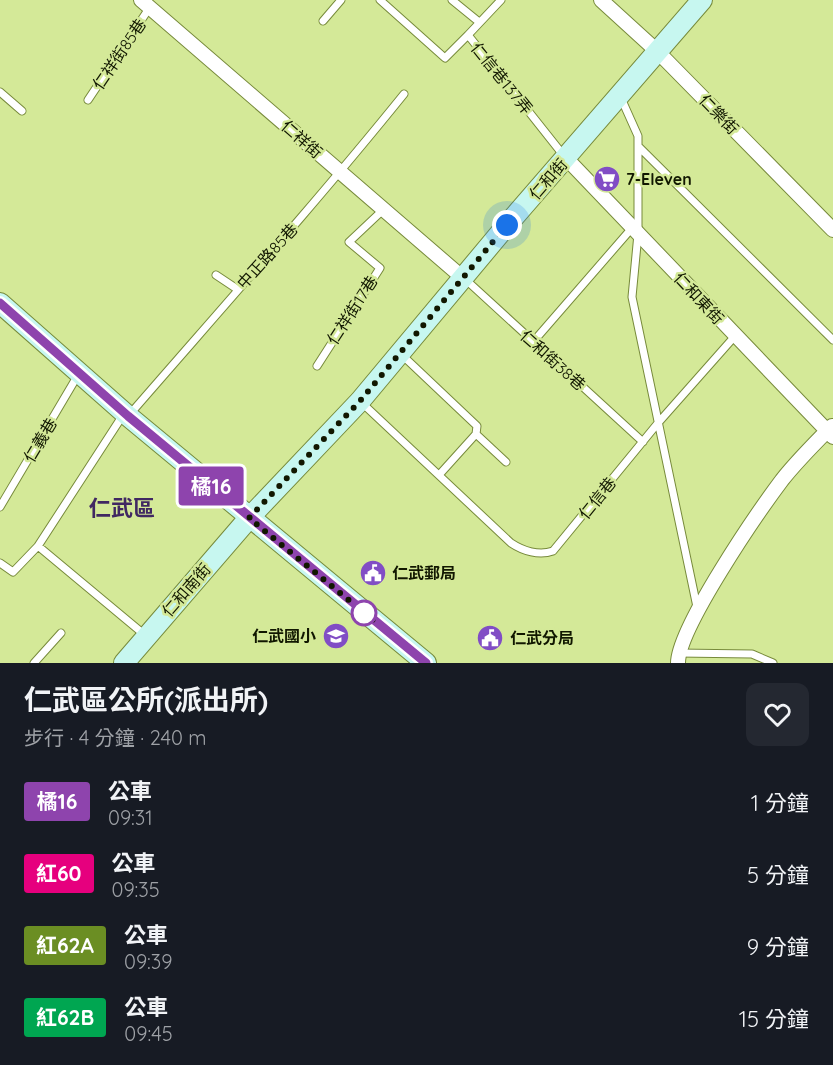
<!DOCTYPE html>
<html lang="zh-TW">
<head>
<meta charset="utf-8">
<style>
  body { margin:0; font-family:Quicksand,"Noto Sans TC",sans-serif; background:#242831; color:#f1f3f6; height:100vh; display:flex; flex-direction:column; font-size:22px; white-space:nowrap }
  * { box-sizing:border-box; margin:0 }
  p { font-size:20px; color:#9ea1a6 }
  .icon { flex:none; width:33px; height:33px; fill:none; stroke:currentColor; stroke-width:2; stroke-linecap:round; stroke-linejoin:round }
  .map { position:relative; height:663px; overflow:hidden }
  .sheet { display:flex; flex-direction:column; background:#171b24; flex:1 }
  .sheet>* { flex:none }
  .badge { padding:0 12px; border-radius:4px; font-size:21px; line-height:39px }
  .you { position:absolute; width:30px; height:30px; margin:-15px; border:4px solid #fff; border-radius:50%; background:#1a73e8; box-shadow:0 0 0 9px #1a73e833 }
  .map>.badge { position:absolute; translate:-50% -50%; box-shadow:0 0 0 3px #fff }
  .round { display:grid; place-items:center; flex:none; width:63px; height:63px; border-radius:12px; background:#242831 }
  .overview { display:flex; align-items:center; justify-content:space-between; height:102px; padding:0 24px }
  h1 { font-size:28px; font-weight:700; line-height:45px }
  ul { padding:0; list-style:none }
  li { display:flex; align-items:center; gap:18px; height:72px; padding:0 24px }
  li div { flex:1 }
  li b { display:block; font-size:22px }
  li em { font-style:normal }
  li .badge { min-width:66px; font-weight:700; text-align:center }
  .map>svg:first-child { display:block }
</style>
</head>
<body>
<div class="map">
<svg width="833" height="663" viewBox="0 0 833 663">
  <rect width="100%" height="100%" fill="#d4e998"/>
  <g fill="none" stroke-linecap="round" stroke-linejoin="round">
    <defs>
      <path id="lane" d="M 380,0 L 445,58 L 468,35 L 564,156
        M 452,0 L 479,22
        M 323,21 L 341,0
        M 468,35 L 501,0
        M 0,92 L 22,111
        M 621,98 L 638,136 L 638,234 L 632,297 L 697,607
        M 88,100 L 150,7
        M 639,147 L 833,340
        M 216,275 L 237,289
        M 465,279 L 643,442
        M 533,342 L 632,228
        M 402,355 L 477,426 L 476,434 L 439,475
        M 317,366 L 380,268 L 349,242 L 384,209
        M 362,403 L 511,543 C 523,551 539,556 553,551 L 658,423 L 735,336
        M 130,414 C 222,308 316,203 404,94
        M 476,434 L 506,462
        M 0,507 L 78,375
        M 38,546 L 123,415
        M 0,563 L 13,572 L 38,546 L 146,636
        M 678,653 L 752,654 L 773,663
        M 34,663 L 61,633"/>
      <path id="street" d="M 141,0 L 463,278
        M 601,0 L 658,52 L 833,230
        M 566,158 L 833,437
        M 678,663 C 678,628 758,512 782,480 C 797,461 815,443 832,426"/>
      <path id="secondary" d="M 0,303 L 128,416 L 426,663
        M 124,663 L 249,518 L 360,401 L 507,225 L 702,0"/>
    </defs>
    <!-- lane casing -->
    <use href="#lane" stroke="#778a3b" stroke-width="9"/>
    <!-- street casing -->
    <use href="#street" stroke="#778a3b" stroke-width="16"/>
    <!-- secondary casing -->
    <use href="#secondary" stroke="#778a3b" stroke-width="22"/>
    <!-- lane -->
    <use href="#lane" stroke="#fff" stroke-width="7"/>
    <!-- street -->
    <use href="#street" stroke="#fff" stroke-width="14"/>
    <!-- secondary -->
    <use href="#secondary" stroke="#c7f7f0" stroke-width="20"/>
  </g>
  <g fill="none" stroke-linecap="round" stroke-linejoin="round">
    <defs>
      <path id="line" d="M 0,303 L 128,416 L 426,663"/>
    </defs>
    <!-- line casing -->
    <use href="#line" stroke="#fff" stroke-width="14"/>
    <!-- line -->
    <use href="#line" stroke="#8e44ad" stroke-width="9"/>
    <!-- walk -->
    <path stroke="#111700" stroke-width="6" stroke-dasharray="0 10.8" d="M 364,613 L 373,620 L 249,518 L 360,401 L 507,225"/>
  </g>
  <!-- icons -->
  <defs>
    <symbol id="supermarket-disc" viewBox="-11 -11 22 22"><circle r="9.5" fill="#814dc5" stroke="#d4e998"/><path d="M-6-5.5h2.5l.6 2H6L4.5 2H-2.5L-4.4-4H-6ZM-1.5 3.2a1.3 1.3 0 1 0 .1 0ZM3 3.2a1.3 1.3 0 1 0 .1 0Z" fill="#fff"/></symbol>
    <symbol id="civic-disc" viewBox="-11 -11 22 22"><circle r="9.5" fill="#814dc5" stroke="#d4e998"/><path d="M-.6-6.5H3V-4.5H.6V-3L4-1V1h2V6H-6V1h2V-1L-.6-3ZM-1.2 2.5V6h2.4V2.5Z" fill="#fff"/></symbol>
    <symbol id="school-disc" viewBox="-11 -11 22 22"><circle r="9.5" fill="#814dc5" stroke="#d4e998"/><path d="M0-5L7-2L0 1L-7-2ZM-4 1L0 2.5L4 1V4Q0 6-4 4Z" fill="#fff"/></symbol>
  </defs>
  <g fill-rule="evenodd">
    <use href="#supermarket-disc" x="592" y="164" width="30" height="30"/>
    <use href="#civic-disc" x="358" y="558" width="30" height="30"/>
    <use href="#school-disc" x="321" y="621" width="30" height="30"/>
    <use href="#civic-disc" x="475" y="623" width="30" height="30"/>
  </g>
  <!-- markers -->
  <circle fill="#fff" stroke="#8e44ad" stroke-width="3" cx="364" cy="613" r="12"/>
  <g text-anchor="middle" stroke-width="5" stroke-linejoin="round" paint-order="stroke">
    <!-- street labels -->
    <g font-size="16" fill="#111700" stroke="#d4e998">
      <text transform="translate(119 54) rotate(-56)" y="6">仁祥街85巷</text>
      <text transform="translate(502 78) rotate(51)" y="6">仁信巷137弄</text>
      <text transform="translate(719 114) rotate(46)" y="6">仁樂街</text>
      <text transform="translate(302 139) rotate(41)" y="6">仁祥街</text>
      <text transform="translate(548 179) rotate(-49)" y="6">仁和街</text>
      <text transform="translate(267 256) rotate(-48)" y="6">中正路85巷</text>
      <text transform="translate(699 298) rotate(47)" y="6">仁和東街</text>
      <text transform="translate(352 310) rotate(-57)" y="6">仁祥街17巷</text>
      <text transform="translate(553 360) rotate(42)" y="6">仁和街38巷</text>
      <text transform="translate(40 440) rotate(-59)" y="6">仁義巷</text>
      <text transform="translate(597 498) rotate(-51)" y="6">仁信巷</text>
      <text transform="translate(186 590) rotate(-49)" y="6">仁和南街</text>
    </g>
    <!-- poi labels -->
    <g font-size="16" font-weight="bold" fill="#111700" stroke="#d4e998" text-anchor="start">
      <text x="626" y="185">7-Eleven</text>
      <text x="392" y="579">仁武郵局</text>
      <text x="316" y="642" text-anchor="end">仁武國小</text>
      <text x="510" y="644">仁武分局</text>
    </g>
    <!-- district labels -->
    <g font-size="22" font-weight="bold" fill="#402862" stroke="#d4e998">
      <text x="122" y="516">仁武區</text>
    </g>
  </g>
</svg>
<div class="you" style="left:507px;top:225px"></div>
<b class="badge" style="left:211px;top:486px;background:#8e44ad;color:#fff">橘16</b>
</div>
<section class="sheet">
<div class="overview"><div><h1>仁武區公所(派出所)</h1><p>步行 · 4 分鐘 · 240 m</p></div><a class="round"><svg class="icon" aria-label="heart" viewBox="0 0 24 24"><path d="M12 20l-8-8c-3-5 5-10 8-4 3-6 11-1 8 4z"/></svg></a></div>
<ul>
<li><span class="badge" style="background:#8e44ad;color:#fff">橘16</span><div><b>公車</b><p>09:31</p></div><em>1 分鐘</em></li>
<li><span class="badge" style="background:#e6007e;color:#fff">紅60</span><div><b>公車</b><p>09:35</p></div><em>5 分鐘</em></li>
<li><span class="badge" style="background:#6b8e23;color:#fff">紅62A</span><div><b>公車</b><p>09:39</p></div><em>9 分鐘</em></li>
<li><span class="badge" style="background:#00a651;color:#fff">紅62B</span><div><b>公車</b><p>09:45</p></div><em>15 分鐘</em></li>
</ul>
</section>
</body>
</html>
